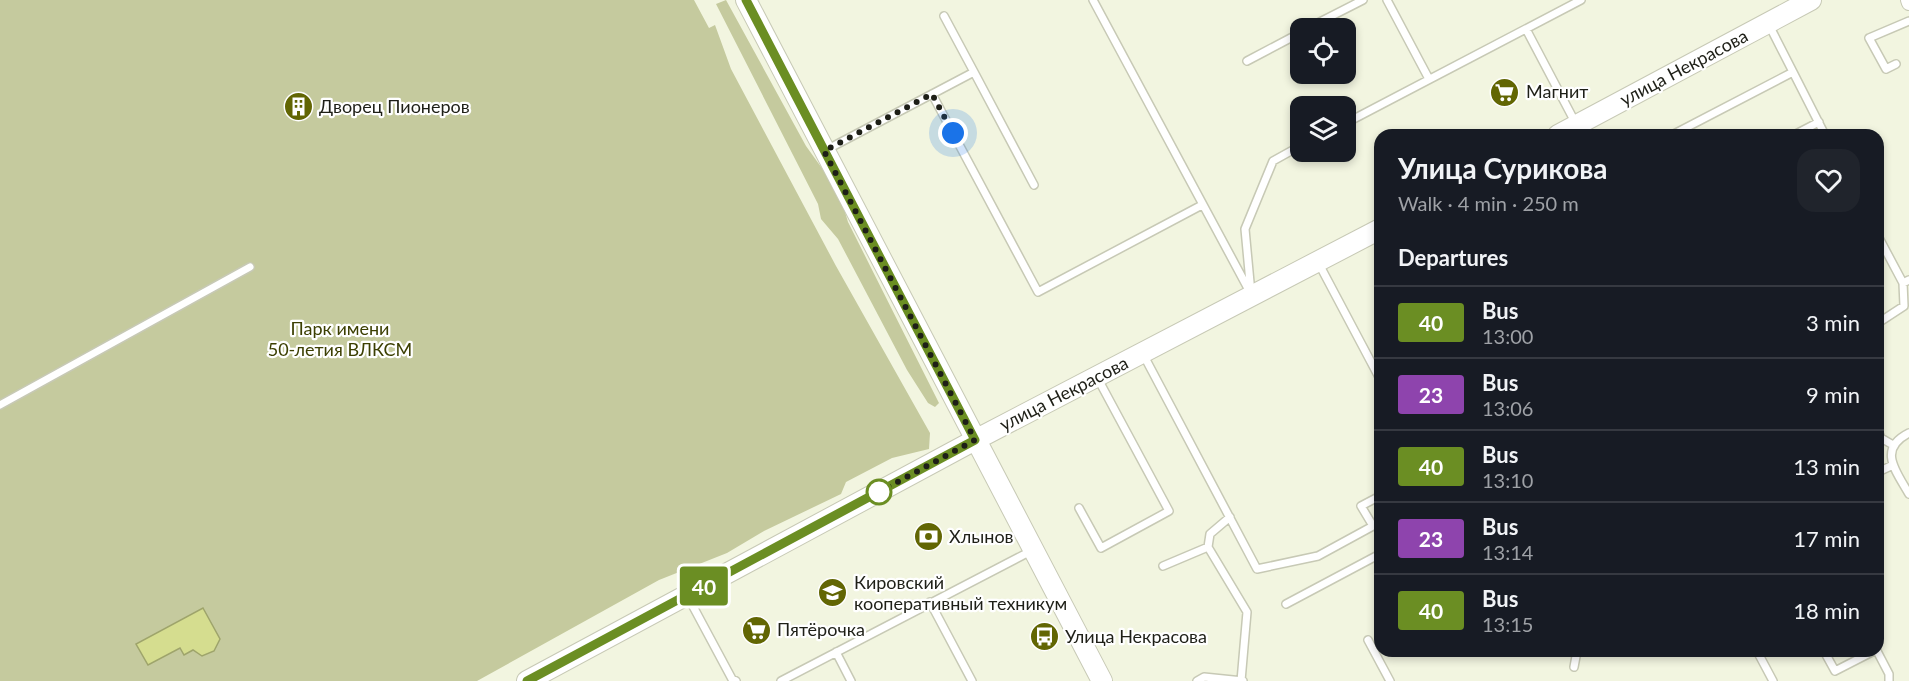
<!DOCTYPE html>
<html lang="en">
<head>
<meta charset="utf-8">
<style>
  body { margin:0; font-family:Lato,sans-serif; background:#20242c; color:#f1f3f6; height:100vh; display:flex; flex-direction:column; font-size:22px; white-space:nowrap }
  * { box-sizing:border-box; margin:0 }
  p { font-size:20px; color:#9ea1a6 }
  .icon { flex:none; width:33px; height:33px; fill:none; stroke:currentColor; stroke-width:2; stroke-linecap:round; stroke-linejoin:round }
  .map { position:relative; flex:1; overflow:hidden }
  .drawer { position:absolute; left:1374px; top:129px; width:510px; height:528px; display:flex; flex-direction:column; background:#171b24; border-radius:18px; box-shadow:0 3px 9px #0003 }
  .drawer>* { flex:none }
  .badge { padding:0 12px; border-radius:4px; font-size:21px; line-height:39px }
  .fabs { position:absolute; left:1290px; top:18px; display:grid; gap:12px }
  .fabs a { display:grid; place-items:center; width:66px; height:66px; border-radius:12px; background:#171b24; box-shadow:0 3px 9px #0003; font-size:30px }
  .you { position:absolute; width:30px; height:30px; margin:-15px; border:4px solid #fff; border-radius:50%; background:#1a73e8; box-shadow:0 0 0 9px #1a73e833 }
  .map>.badge { position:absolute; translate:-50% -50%; box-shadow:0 0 0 3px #fff }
  h2 { padding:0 24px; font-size:22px; line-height:54px }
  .round { display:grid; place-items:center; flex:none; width:63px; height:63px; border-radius:18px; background:#20242c }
  .headline { display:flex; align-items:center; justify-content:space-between; height:102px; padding:0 24px }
  h1 { font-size:28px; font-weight:700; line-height:45px }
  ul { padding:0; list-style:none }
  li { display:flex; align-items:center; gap:18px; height:72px; padding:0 24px; border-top:2px solid #363941 }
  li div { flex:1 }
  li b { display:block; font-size:22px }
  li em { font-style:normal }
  li .badge { min-width:66px; font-weight:700; text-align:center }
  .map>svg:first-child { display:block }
</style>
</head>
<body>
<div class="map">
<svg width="1909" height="681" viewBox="0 0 1909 681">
  <rect width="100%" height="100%" fill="#f2f5e0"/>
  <!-- green -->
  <path fill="#c5ca9e" d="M 0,0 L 694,0 L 709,28 L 715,25 L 731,69 L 836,266 L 930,433 L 929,449 L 892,458 L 846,482 L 841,494 L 764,531 L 727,553 L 659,580 L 477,681 L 0,681 Z
    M 726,0 L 806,146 L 839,192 L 848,222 L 939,403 L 935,407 L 928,403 L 907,370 L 838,239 L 821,219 L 818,204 L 716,4 Z"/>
  <!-- water -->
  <path fill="#d5dd8f" stroke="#9ea46b" stroke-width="1.5" d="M 203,608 L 220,639 L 214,651 L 202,656 L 193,650 L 184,655 L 180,648 L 148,665 L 136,644 Z"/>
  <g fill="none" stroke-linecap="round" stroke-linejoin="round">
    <defs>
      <path id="lane" d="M 1093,0 L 1251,294
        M 1387,0 L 1429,79
        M 1308,28 L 1363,0
        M 1526,29 L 1575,122
        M 1247,61 L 1300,33
        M 1896,64 L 1886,69 L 1869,38 L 1909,21
        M 974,72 L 1034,185
        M 1793,72 L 1825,135
        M 932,94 L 1038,292 L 1202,205
        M 1346,123 L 1581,0
        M 1672,135 L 1793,72 L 1769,25
        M 1794,135 L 1819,122
        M 826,150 L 974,72 L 944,16
        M 1878,236 L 1903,283 L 1909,280
        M 1319,264 L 1380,379
        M 1251,293 L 1245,229 L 1273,161 L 1300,146
        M 1878,323 L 1904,306 L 1903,283
        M 1143,354 L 1257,569 L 1318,556 L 1373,526 L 1361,506 L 1380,496
        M 0,405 L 250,267
        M 1878,431 L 1881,438 L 1893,445
        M 1909,433 C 1877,449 1896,471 1909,494
        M 1878,472 L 1893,465
        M 1079,508 L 1101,548 L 1169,511 L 1098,379
        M 1230,517 L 1210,534 L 1208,547 L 1247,612 L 1241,681
        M 1163,566 L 1208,547
        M 688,597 L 732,679 L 736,681
        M 930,602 L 972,681
        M 1286,604 L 1380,554
        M 1368,640 L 1390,681
        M 1757,651 L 1773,681
        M 1824,651 L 1835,671 L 1874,651
        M 1877,651 L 1889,674 L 1889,681
        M 836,652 L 851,681
        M 1574,667 L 1577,651
        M 781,681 L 1031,551
        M 1197,681 L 1204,677 L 1243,681"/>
      <path id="street" d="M 1908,0 L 1909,3"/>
      <path id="secondary" d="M 746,0 L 1102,681
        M 1558,135 L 1811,0
        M 527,681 L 975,440 L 1380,229"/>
    </defs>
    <!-- lane casing -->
    <use href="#lane" stroke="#c7c9b5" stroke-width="10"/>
    <!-- street casing -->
    <use href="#street" stroke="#c7c9b5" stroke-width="16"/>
    <!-- secondary casing -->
    <use href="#secondary" stroke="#c7c9b5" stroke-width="22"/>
    <!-- lane -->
    <use href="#lane" stroke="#fff" stroke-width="7"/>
    <!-- street -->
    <use href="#street" stroke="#fff" stroke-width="14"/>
    <!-- secondary -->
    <use href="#secondary" stroke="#fff" stroke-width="20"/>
  </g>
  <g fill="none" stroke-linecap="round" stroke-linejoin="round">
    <defs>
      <path id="line" d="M 527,681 L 975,440 L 746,0"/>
    </defs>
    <!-- line casing -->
    <use href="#line" stroke="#fff" stroke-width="14"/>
    <!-- line -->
    <use href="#line" stroke="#6b8e23" stroke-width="9"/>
    <!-- walk -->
    <path stroke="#1e1f17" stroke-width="6" stroke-dasharray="0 10.8" d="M 879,492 L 975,440 L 824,151 L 932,94 L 953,133"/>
  </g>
  <!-- icons -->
  <defs>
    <symbol id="supermarket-disc" viewBox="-11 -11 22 22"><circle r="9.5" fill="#626603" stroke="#fff"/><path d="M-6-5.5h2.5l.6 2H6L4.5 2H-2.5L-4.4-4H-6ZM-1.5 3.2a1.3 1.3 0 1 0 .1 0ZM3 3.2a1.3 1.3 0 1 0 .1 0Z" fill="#fff"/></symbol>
    <symbol id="building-disc" viewBox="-11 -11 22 22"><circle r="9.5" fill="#626603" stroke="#fff"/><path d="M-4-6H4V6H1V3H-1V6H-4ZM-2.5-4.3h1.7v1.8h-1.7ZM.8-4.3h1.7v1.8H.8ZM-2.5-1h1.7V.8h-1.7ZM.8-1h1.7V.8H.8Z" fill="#fff"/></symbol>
    <symbol id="bank-disc" viewBox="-11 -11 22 22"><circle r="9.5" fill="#626603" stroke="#fff"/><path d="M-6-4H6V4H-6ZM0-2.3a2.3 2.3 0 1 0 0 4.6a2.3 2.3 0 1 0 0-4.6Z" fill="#fff"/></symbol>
    <symbol id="university-disc" viewBox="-11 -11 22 22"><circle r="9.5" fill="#626603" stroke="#fff"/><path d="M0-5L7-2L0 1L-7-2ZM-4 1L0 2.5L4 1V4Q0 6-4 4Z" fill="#fff"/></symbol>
    <symbol id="bus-disc" viewBox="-11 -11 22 22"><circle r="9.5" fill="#626603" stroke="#fff"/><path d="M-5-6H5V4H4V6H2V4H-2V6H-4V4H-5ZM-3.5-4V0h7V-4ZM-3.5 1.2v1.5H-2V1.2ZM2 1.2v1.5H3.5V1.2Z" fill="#fff"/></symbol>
  </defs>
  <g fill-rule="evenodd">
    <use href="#supermarket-disc" x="1488" y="76" width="33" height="33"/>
    <use href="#building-disc" x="282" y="90" width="33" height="33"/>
    <use href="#bank-disc" x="912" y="520" width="33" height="33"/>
    <use href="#university-disc" x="816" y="576" width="33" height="33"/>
    <use href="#supermarket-disc" x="740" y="614" width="33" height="33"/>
    <use href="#bus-disc" x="1028" y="620" width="33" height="33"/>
  </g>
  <!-- markers -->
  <circle fill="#fff" stroke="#6b8e23" stroke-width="3" cx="879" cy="492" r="12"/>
  <g text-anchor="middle" stroke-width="4.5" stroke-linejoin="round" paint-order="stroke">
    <!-- street labels -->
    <g font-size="18" fill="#1e1f17" stroke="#fff">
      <text transform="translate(1684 68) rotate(-28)" y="6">улица Некрасова</text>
      <text transform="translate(1064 394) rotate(-27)" y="6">улица Некрасова</text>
    </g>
    <!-- poi labels -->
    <g font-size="18" fill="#1e1f17" stroke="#fff" text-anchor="start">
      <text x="1526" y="98">Магнит</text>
      <text x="319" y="113">Дворец Пионеров</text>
      <text x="949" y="543">Хлынов</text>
      <text x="854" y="589">Кировский<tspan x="854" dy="21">кооперативный техникум</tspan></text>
      <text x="777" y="636">Пятёрочка</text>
      <text x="1065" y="643">Улица Некрасова</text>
    </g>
    <!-- park labels -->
    <g font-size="18" fill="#3c3f02" stroke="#fff">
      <text x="340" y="335">Парк имени<tspan x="340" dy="21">50-летия ВЛКСМ</tspan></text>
    </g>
  </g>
</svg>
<div class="fabs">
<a><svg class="icon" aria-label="locate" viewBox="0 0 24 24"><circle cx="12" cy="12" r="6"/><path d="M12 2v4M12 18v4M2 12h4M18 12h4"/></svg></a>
<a><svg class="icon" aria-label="layers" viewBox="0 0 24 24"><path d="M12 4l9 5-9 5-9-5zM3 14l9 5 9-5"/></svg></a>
</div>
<div class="you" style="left:953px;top:133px"></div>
<b class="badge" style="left:704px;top:586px;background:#6b8e23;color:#fff">40</b>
<section class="drawer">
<div class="headline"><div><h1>Улица Сурикова</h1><p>Walk · 4 min · 250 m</p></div><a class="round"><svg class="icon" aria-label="heart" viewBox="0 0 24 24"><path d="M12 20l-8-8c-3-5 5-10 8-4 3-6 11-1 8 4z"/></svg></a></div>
<h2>Departures</h2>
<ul>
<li><span class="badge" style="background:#6b8e23;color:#fff">40</span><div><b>Bus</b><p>13:00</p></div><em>3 min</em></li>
<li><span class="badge" style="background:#8e44ad;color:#fff">23</span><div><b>Bus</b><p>13:06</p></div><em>9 min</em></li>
<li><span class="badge" style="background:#6b8e23;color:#fff">40</span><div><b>Bus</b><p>13:10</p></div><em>13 min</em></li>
<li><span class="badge" style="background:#8e44ad;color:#fff">23</span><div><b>Bus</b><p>13:14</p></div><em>17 min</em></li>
<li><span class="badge" style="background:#6b8e23;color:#fff">40</span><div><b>Bus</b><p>13:15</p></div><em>18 min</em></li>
</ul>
</section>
</div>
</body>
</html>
